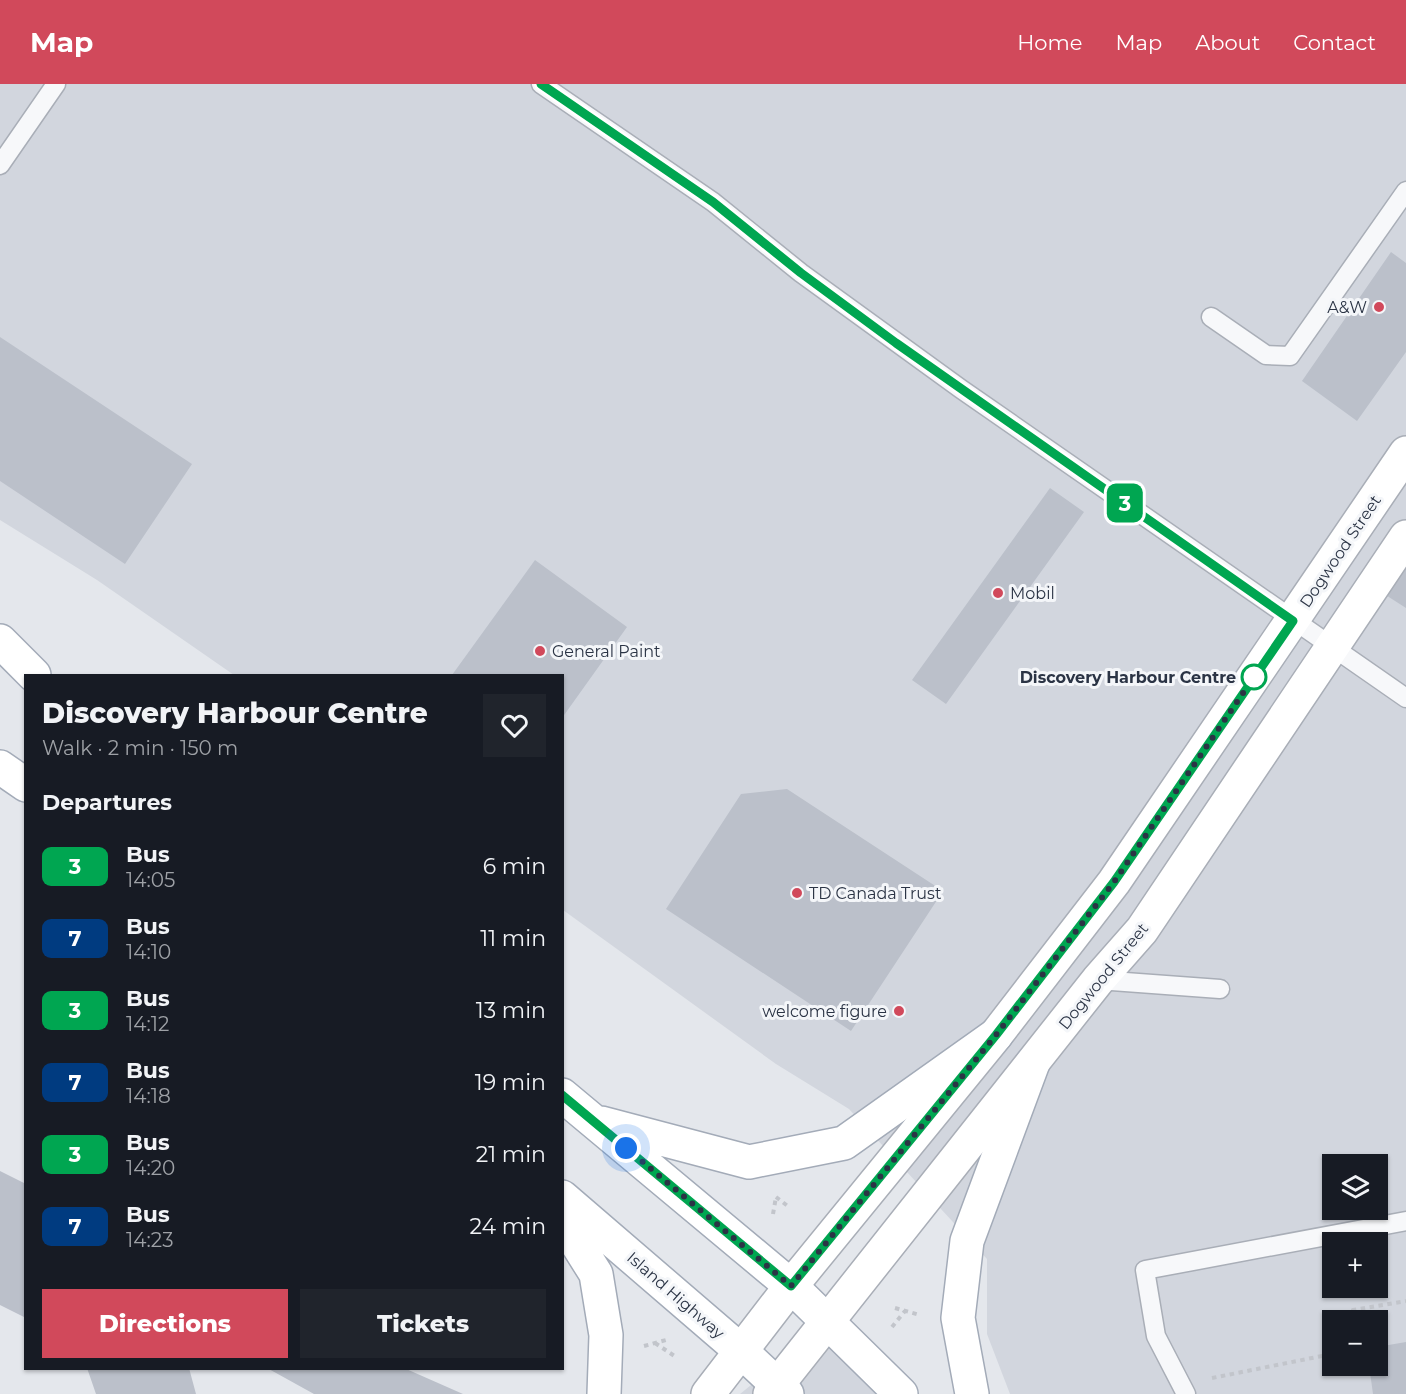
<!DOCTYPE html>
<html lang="en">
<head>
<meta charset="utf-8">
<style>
  body { margin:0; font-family:Montserrat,sans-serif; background:#20242c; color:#f1f3f6; height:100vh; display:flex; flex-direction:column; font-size:22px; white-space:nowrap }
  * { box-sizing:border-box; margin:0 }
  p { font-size:20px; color:#9ea1a6 }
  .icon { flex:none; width:33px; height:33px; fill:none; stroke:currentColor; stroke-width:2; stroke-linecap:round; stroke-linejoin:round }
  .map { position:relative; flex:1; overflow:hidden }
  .side { position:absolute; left:24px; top:590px; width:540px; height:696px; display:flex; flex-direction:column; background:#171b24; border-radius:0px; box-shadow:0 2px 4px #0004 }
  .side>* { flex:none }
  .badge { padding:0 12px; border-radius:9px; font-size:21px; line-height:39px }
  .buttons { position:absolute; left:1322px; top:1070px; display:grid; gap:12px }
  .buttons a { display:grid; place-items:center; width:66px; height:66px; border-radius:0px; background:#171b24; box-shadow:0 2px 4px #0004; font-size:30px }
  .you { position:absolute; width:30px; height:30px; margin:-15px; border:4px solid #fff; border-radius:50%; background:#1a73e8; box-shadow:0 0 0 9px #1a73e833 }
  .map>.badge { position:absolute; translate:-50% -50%; box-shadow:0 0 0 3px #fff }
  h2 { padding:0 18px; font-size:22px; line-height:54px }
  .round { display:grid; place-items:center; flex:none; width:63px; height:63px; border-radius:0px; background:#20242c }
  .head { display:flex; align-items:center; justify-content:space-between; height:102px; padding:0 18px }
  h1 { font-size:28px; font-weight:800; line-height:45px }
  .button { display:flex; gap:12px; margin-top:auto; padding:12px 18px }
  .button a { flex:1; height:69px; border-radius:0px; background:#d1495b; color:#fff; font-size:24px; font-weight:800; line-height:69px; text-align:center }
  .button a+a { background:#20242c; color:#f1f3f6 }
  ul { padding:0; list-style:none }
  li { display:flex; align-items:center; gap:18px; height:72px; padding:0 18px }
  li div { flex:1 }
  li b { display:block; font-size:22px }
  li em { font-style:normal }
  li .badge { min-width:66px; font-weight:700; text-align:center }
  header { display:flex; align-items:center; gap:36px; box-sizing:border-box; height:84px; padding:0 30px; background:#d1495b; color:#fff }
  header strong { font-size:28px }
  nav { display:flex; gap:33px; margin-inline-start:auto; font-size:21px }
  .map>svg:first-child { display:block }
</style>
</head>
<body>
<header>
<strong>Map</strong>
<nav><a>Home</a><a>Map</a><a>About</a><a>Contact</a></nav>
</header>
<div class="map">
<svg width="1406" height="1310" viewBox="0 0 1406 1310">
  <rect width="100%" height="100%" fill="#e4e7ec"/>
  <!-- built -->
  <path fill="#d2d6de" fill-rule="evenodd" d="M 0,0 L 1406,0 L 1406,1310 L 1010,1310 L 987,1250 L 987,1175 L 849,1025 L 776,980 L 563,826 L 562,591 L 234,591 L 97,496 L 0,436 ZM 1332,1080 L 1377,1080 L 1377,1125 L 1332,1125 ZM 1332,1158 L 1377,1158 L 1377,1203 L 1332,1203 ZM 1332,1236 L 1377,1236 L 1377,1281 L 1332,1281 Z
    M 829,1238 L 899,1310 L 740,1310 Z"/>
  <!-- building -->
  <path fill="#bbc0ca" d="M 1391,168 L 1406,179 L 1406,268 L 1357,337 L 1302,297 Z
    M 0,253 L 192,380 L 125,480 L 0,397 Z
    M 1050,404 L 1084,428 L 946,620 L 912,596 Z
    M 1406,473 L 1406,524 L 1381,508 Z
    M 535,476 L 627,543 L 562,634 L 562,591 L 452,591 Z
    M 787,705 L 943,807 L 851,947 L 666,825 L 741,710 Z
    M 0,1087 L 26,1100 L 26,1234 L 0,1221 Z
    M 1406,1258 L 1406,1310 L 1373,1310 L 1369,1281 L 1377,1281 L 1377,1263 Z
    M 87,1284 L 189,1284 L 196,1310 L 96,1310 Z
    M 267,1284 L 404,1284 L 463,1310 L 314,1310 Z"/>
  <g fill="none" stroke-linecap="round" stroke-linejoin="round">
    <defs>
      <path id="lane" d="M 541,0 L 713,118 L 801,189 L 961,305 L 1406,614
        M 0,81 L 56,0
        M 1211,233 L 1266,271 L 1290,272 L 1406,107
        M 1098,896 L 1220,905
        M 1186,1310 L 1156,1252 L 1145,1186 L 1406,1137"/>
      <path id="secondary" d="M 708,1310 L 791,1202 L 996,951 L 1114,798 L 1406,369
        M 770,1310 L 1098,896 L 1142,846 L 1406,453"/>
      <path id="primary" d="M 0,557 L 34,591
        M 0,683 L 26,701
        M 562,1011 L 791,1202 L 901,1310
        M 601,1039 L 749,1078 L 844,1059 L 996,951
        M 562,1113 L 741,1267 L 787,1310
        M 562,1136 L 596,1190 L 606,1251 L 604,1310
        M 972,1310 L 958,1234 L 967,1157 L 1033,979"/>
    </defs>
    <!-- lane casing -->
    <use href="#lane" stroke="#a9aeb7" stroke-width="21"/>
    <!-- secondary casing -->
    <use href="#secondary" stroke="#a9aeb7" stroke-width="36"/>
    <!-- primary casing -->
    <use href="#primary" stroke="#a3abb8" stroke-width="36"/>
    <!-- path -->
    <path stroke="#c2c5cb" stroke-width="4" stroke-dasharray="4.5 4.5" stroke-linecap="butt" d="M 776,1113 L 789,1123
      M 773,1130 L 776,1113
      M 895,1224 L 920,1231
      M 1355,1236 L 1353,1226 L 1406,1217
      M 892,1243 L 905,1227
      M 655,1259 L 676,1273
      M 644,1262 L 666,1256
      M 1212,1294 L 1332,1270"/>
    <!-- lane -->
    <use href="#lane" stroke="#f7f8fa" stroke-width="18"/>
    <!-- secondary -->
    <use href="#secondary" stroke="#fff" stroke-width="33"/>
    <!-- primary -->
    <use href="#primary" stroke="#fff" stroke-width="33"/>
  </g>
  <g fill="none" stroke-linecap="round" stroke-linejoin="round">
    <defs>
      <path id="line" d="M 541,0 L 713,118 L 801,189 L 896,259 L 1293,537 L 1114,798 L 996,951 L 791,1202 L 562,1011"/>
    </defs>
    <!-- line casing -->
    <use href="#line" stroke="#fff" stroke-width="14"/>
    <!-- line -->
    <use href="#line" stroke="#00a651" stroke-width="9"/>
    <!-- walk -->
    <path stroke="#2b3445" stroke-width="6" stroke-dasharray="0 10.8" d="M 626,1064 L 791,1202 L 996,951 L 1114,798 L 1254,593"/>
  </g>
  <!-- markers -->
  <g fill="#d1495b" stroke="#f4f6f9" stroke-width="2">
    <circle cx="1379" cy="223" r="6"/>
    <circle cx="998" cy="509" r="6"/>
    <circle cx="540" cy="567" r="6"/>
    <circle cx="797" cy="809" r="6"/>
    <circle cx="899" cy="927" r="6"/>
  </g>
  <circle fill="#fff" stroke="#00a651" stroke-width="3" cx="1254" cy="593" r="12"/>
  <g text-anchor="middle" stroke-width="6" stroke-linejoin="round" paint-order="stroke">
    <!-- poi labels -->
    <g font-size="16" fill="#2b3445" stroke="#f4f6f9" text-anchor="start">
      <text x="1367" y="229" text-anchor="end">A&amp;W</text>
      <text x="1010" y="515">Mobil</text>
      <text x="552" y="573">General Paint</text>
      <text x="809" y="815">TD Canada Trust</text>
      <text x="887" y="933" text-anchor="end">welcome figure</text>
    </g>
    <!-- street labels -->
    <g font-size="16" fill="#2b3445" stroke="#f4f6f9">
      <text transform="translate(1340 467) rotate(-56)" y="6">Dogwood Street</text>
      <text transform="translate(1103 892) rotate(-51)" y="6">Dogwood Street</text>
      <text transform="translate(676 1211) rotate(41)" y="6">Island Highway</text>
    </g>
    <!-- stop labels -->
    <g font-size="16" font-weight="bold" fill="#2b3445" stroke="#f4f6f9" text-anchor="end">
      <text x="1236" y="599">Discovery Harbour Centre</text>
    </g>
  </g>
</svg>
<div class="buttons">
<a><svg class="icon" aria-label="layers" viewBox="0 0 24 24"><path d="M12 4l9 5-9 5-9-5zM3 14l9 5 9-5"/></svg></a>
<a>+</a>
<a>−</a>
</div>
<div class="you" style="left:626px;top:1064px"></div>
<b class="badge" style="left:1125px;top:419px;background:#00a651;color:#fff">3</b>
<section class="side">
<div class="head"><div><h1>Discovery Harbour Centre</h1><p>Walk · 2 min · 150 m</p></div><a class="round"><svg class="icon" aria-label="heart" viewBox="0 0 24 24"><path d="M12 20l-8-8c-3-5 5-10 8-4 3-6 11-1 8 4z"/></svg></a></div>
<h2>Departures</h2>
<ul>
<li><span class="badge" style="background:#00a651;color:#fff">3</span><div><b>Bus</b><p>14:05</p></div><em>6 min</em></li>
<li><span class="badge" style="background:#003b80;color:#fff">7</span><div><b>Bus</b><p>14:10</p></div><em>11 min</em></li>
<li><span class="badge" style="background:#00a651;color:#fff">3</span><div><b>Bus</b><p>14:12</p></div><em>13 min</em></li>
<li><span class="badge" style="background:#003b80;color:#fff">7</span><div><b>Bus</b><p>14:18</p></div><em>19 min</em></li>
<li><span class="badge" style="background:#00a651;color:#fff">3</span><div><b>Bus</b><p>14:20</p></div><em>21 min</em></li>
<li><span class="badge" style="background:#003b80;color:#fff">7</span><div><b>Bus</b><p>14:23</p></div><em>24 min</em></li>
</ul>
<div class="button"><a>Directions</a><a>Tickets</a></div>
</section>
</div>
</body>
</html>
